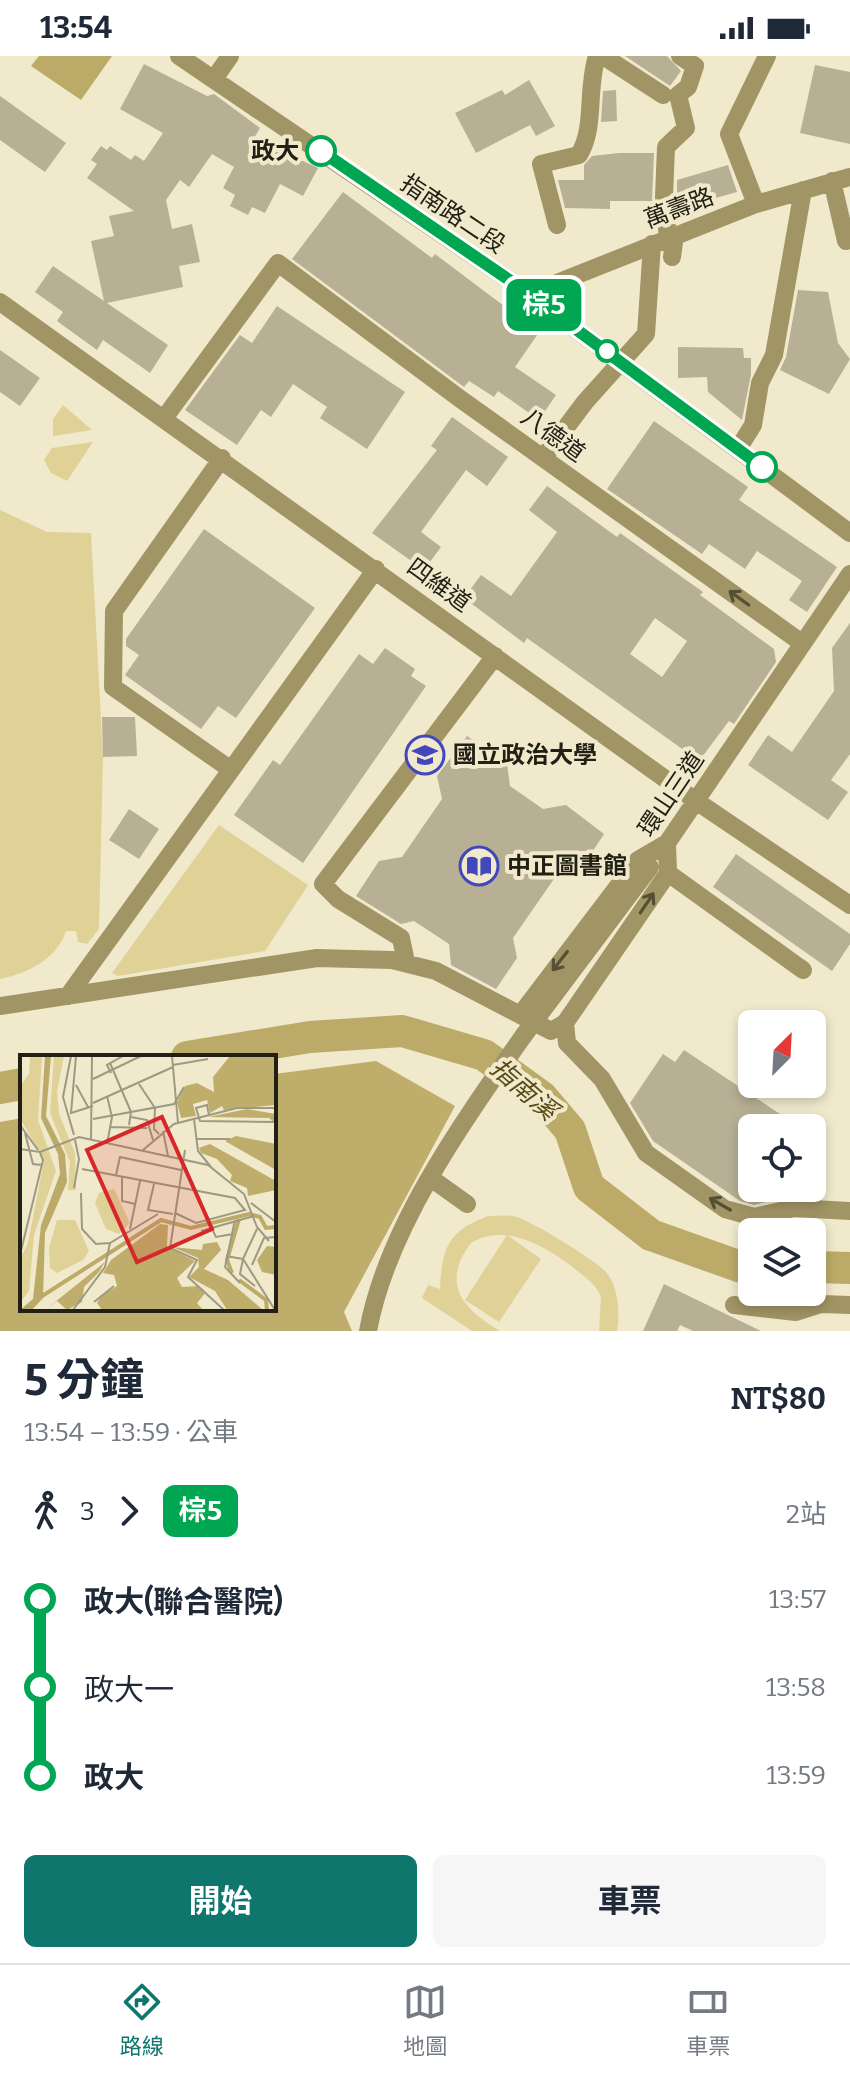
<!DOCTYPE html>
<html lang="zh-TW">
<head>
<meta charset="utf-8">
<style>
  body { margin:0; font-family:Bitter,"Noto Sans TC",serif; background:#f6f6f7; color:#1f2937; height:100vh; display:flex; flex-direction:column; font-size:30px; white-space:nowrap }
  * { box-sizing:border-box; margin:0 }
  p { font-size:26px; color:#747a83 }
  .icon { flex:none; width:44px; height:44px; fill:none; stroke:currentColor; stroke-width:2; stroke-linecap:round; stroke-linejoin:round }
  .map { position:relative; height:1275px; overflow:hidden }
  .panel { display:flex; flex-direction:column; background:#fff; flex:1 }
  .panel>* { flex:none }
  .badge { padding:0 16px; border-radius:12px; font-size:28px; line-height:52px }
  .needle { width:52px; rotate:24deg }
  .fabs { position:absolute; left:738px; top:954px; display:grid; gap:16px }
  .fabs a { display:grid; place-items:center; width:88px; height:88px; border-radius:12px; background:#fff; box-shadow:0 4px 12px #0003; font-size:40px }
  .map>.badge { position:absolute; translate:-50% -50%; box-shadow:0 0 0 4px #fff }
  .legs { display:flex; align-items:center; gap:12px; height:88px; padding:0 24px; font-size:26px }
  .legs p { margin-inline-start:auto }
  .headline { display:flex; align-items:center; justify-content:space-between; height:136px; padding:0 24px }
  h1 { font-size:44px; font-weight:700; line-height:60px }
  .action { display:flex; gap:16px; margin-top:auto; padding:16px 24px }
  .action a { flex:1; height:92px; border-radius:12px; background:#0f766e; color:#fff; font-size:32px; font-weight:700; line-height:92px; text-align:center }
  .action a+a { background:#f6f6f7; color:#1f2937 }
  ul { padding:0 24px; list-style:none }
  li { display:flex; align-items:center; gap:28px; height:88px; font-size:30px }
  li i { display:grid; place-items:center; width:12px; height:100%; margin:0 10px; background:currentColor }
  li i::after { content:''; width:20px; height:20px; margin:-10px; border:6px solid; border-radius:50%; background:#fff }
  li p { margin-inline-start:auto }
  li:first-child i { background:linear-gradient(#0000 50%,currentColor 0) }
  li:last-child i { background:linear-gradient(currentColor 50%,#0000 0) }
  .status { display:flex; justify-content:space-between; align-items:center; height:56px; padding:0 40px; background:#fff; direction:ltr }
  .status svg { height:22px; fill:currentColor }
  .tabs { display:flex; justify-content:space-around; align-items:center; height:112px; border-top:2px solid #e0e1e3; background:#fff; font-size:22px; color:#747a83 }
  .tabs a { display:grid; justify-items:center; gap:4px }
  .tabs .active { color:#0f766e }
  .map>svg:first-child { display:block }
</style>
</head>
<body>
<div class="status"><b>13:54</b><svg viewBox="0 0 49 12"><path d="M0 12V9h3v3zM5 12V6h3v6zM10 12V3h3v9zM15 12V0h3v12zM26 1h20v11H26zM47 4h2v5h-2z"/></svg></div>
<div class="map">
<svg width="850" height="1275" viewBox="0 0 850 1275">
  <rect width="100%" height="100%" fill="#f0e9cc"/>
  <!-- green -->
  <path fill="#e0d197" d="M 63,349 L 92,374 L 53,380 L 53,363 Z
    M 93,386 L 67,425 L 51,417 L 44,404 L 52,392 Z
    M 0,454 L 47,476 L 91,477 L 103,701 L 99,873 L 87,888 L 78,886 L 76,875 L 66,875 C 56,904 28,917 0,923 Z
    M 219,769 L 308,829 L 265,895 L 118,920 L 112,917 Z
    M 488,1160 C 496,1160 505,1159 513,1160 C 529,1163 593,1203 605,1215 C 619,1230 620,1257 617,1275 L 599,1275 L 601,1240 L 594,1229 C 563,1201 511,1162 471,1187 C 440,1228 463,1253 500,1275 L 472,1275 L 422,1242 L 428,1229 L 440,1233 C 442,1192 448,1175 488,1160 Z
    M 507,1179 L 541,1203 L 499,1266 L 465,1244 Z"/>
  <!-- forest -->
  <path fill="#bfad6b" d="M 376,1005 L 455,1050 L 344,1256 L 352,1275 L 0,1275 L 0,1066 L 22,1062 L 22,1253 L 274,1253 L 274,1018 Z"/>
  <!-- water -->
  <path fill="#bcab68" d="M 39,0 L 112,0 L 81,44 L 31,10 Z"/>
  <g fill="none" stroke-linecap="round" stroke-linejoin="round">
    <!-- river -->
    <path stroke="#bcab68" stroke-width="32" d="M 187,1001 L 310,981 L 402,975 L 484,999 L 542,1041 L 570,1074 L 589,1131 L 651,1179 L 741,1211 L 752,1211
      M 0,1032 L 22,1028
      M 812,1211 L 850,1212"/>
  </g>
  <!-- building -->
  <path fill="#b7b095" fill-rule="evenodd" d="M 625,0 L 667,0 L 681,15 L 670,30 Z
    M 144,8 L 207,40 L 214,38 L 260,72 L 254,82 L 318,112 L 303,140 L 280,128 L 265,157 L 252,151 L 248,159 L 230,150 L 235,139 L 223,132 L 234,111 L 212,98 L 189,131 L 180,124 L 166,144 L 172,173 L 192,168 L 200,206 L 179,210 L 183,231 L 107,247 L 168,289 L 150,317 L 103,284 L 97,294 L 57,265 L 63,256 L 35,236 L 53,210 L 104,245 L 91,185 L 114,180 L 109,160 L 134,155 L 87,122 L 97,108 L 91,104 L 101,90 L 107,94 L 110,90 L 131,104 L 135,99 L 144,105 L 163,77 L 120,53 Z
    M 815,9 L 850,16 L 850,88 L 800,77 Z
    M 529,24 L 555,70 L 536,80 L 530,69 L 476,97 L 455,57 L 502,34 L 505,39 Z
    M 616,34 L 617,65 L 601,66 L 603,35 Z
    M 0,40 L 66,87 L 45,116 L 0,84 Z
    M 619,97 L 654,97 L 652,145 L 610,145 L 610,153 L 565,152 L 558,124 L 584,124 L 584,109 L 592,100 Z
    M 728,109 L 737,136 L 677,153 L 677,124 Z
    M 343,136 L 432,202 L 435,198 L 504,250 L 507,246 L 542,272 L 515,311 L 556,339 L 539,364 L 498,335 L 494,341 L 469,325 L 464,331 L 292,203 Z
    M 798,234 L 828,236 L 838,287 L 850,303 L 829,338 L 780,314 L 786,301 Z
    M 277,250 L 405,336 L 367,393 L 320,362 L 327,351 L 293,328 L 271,361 L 261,354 L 237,389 L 185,354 L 240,279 L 252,287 Z
    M 678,291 L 743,292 L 744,302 L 751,302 L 751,318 L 742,364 L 708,336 L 707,321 L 678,322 Z
    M 0,294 L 40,322 L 20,350 L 0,336 Z
    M 452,361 L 508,401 L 487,430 L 466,414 L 421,476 L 441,491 L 424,514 L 372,477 L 437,394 L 431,390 Z
    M 654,365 L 748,431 L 739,444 L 837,511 L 807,556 L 789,544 L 802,525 L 757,495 L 745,513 L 709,488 L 702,498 L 607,433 Z
    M 547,430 L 617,481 L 620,477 L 703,536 L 700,539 L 774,593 L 776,606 L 734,668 L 729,665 L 699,705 L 527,582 L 524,587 L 464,542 L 481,519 L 511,540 L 557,476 L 529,454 ZM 655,562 L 687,585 L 662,621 L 630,598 Z
    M 204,473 L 315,552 L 236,662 L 218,650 L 201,673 L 125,619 L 139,599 L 126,590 L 126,583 Z
    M 850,567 L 850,698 L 831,724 L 848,736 L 828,764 L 748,709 L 768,679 L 792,696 L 834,635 L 832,592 Z
    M 385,592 L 415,613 L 411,620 L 426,630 L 303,807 L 234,759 L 273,704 L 280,709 L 359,598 L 373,608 Z
    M 102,661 L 135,661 L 137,700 L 103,701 Z
    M 467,680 L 507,708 L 510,730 L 543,753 L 566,749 L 604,778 L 580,815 L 556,820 L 513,882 L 517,902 L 496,933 L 451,909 L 449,888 L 414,865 L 401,868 L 356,840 L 379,805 L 402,801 L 442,743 L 437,720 Z
    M 129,753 L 159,773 L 139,803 L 109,784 Z
    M 736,798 L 850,878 L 850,888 L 832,915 L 713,831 Z
    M 684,994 L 801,1072 L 752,1072 L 752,1132 L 781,1132 L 773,1144 L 754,1149 L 740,1145 L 653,1085 L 630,1047 L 663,998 L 675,1006 Z
    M 664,1228 L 728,1259 L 761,1275 L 693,1275 L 680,1269 L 677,1275 L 643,1275 Z"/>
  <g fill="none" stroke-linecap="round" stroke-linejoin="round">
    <!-- minor -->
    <path stroke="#a19565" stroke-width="18" d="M 179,0 L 515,228 L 850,477
      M 603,0 L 663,39
      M 214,23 L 230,0
      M 832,125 L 846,185
      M 756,148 L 729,78 L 767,0
      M 557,169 L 541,108 L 579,99 C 596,70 586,35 597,0
      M 668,182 L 664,141 L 666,91 L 686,72 L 678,39 L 688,31 L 695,10 L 680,0
      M 672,201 L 675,179
      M 529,238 L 756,148 L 850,121
      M 0,246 L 696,745 L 850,849
      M 165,361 L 278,207 L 459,342 L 802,587
      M 738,393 L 753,369 L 760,327 L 774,299 L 803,134
      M 222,402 L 114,555 L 113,631 L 230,713
      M 543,402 L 585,346 L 646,278 L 652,188
      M 661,796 L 850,518
      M 668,817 L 803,914
      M 406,906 L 401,882 L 338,843 L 323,828 L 495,600
      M 68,940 L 376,513
      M 0,950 L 317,902 L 392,904 L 436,915 L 551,975 L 565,967 L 668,817 L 667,787
      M 521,958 L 638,804 L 667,787
      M 565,967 L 567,987 L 602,1023 L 646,1097 L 725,1153 L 754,1161 L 794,1152 L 850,1155
      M 432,1123 L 467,1148
      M 734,1249 L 796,1256 L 821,1248 L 850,1249
      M 368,1275 C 387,1171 464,1064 524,979"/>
    <!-- minor-bridge -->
    <path stroke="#a19565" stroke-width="18" d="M 524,979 L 650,811"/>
  </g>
  <!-- one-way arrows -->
  <defs><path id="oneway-shaft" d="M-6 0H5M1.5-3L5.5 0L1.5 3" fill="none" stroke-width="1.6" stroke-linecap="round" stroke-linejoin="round" transform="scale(2)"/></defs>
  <g stroke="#554f35">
    <use href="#oneway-shaft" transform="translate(739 542) rotate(-144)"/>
    <use href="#oneway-shaft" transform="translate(647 847) rotate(-56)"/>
    <use href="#oneway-shaft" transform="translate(560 905) rotate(128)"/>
    <use href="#oneway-shaft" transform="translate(720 1148) rotate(-150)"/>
  </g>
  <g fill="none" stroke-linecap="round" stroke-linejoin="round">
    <defs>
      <path id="line-1" d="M 321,95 L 515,228 L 762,411"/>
    </defs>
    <!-- line-1 casing -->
    <use href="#line-1" stroke="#fff" stroke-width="18"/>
    <!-- line-1 -->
    <use href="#line-1" stroke="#00a651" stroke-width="12"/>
  </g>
  <!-- icons -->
  <defs>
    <symbol id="university-ring" viewBox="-11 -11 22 22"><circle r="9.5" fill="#f0e9cc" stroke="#4247bc" stroke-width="1.5"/><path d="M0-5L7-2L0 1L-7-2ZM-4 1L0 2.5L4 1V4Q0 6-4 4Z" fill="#4247bc"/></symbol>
    <symbol id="library-ring" viewBox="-11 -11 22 22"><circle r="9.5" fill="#f0e9cc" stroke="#4247bc" stroke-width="1.5"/><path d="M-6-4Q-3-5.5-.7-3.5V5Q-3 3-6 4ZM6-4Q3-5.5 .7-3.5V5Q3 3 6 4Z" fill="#4247bc"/></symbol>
  </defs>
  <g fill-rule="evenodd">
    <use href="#university-ring" x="403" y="677" width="44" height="44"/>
    <use href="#library-ring" x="457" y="788" width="44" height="44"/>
  </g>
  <!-- markers -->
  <g fill="#fff" stroke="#00a651" stroke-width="4">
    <circle cx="321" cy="95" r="14"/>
    <circle cx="607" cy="295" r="10"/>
    <circle cx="762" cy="411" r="14"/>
  </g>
  <g text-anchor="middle" stroke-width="8" stroke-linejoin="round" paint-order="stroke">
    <!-- stop labels -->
    <g font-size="24" font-weight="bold" fill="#222015" stroke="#f0e9cc" text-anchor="end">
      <text x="299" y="103">政大</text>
    </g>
    <!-- street labels -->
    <g font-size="24" fill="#222015" stroke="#f0e9cc">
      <text transform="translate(679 152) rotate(-21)" y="8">萬壽路</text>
      <text transform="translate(453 158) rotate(34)" y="8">指南路二段</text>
      <text transform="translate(553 379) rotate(36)" y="8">八德道</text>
      <text transform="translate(439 529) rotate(36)" y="8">四維道</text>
      <text transform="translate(671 738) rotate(-56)" y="8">環山三道</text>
    </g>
    <!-- poi labels -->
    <g font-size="24" font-weight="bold" fill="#222015" stroke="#f0e9cc" text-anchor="start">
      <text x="453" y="707">國立政治大學</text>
      <text x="507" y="818">中正圖書館</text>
    </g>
    <!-- water labels -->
    <g font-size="26" font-style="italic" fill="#564a16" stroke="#f0e9cc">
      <text transform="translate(524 1033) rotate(41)" y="9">指南溪</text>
    </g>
  </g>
  <!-- overview -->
  <g transform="translate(20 999)">
    <rect width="256" height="256" fill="#f0e9cc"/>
    <path d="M 10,1 L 22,1 L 18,65 L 36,116 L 14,180 L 9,236 L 0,248 L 0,204 L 8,188 L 24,105 L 0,63 L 0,31 L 9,19 ZM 34,1 L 44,1 L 37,36 L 39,59 L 55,98 L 56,135 L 48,135 L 50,107 L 30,58 ZM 94,134 L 110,168 L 99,179 L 86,174 L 75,148 L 79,138 ZM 37,165 L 55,165 L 69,196 L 63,205 L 37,218 L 30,213 L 29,193 Z" fill="#e0d197"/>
    <path d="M 210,1 L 256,1 L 256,50 L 204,55 L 202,51 L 190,58 L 187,45 L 173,49 L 176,61 L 161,63 L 157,47 L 165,31 L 177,28 L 194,37 L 193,22 ZM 227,54 L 256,59 L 256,69 L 249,63 L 188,62 ZM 216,81 L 256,89 L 256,115 L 205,86 ZM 190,89 L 256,126 L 256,135 L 228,141 L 227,133 L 210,126 L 212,120 L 197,104 L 181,98 L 179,93 ZM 140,169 L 148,170 L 147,192 L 175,206 L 157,223 L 162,232 L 179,231 L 186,237 L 177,248 L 183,255 L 82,255 L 77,248 L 81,241 L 97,231 L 94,220 L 83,218 L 91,205 ZM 197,187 L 201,195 L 184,214 L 208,225 L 243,255 L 207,255 L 195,236 L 169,222 L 179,212 L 178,203 L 152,192 L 182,195 L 183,189 ZM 247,191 L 256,192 L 256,220 L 242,217 L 237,205 ZM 85,207 L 79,217 L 64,232 L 62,247 L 47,255 L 37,246 L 25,255 Z" fill="#bfad6b"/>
    <path d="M 25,1 L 31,1 L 26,61 L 45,99 L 47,127 L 25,178 L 23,243 L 12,255 L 0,255 L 13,244 L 21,170 L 40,119 L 38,99 L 21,63 Z" fill="#bcab68"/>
    <path fill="none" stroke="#bcab68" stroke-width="4" d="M 212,218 L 207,205 L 219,164M 219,225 L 246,245 L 247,255M 19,243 L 141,165 L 171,173 L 229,159 L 240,162 L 246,173 L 256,172"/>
    <path fill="none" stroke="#9e9983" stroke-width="2" d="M 51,1 L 43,42 L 54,80M 56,1 L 51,58 L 73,51M 152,1 L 158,68M 90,8 L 111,57 L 109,70M 153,10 L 188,4M 91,18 L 87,10 L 103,1M 73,24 L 121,1M 119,29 L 135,53M 56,30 L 68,52M 73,48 L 153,12M 135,53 L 134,74 L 139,79M 189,60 L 187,50 L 176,53 L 180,66 L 256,67M 111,62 L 127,65 L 133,85M 73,64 L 154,49 L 164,32M 174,64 L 178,96 L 191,112M 0,70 L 18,95M 90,72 L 127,73M 143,76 L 148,101M 5,78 L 13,109 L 22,110M 176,84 L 210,84M 71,85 L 72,1M 87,89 L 92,62 L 87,41M 0,94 L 20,97 L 59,82 L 188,110 L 224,139 L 237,172 L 249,186M 123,95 L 154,69 L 217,53 L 256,53M 165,95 L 150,193 L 177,205 L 168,222 L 204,255M 62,114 L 215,143 L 225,155 L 176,168 L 155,158M 96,120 L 100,102 L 161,115M 102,122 L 102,146 L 115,149M 134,129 L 128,155 L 153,159M 54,133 L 59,104 L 55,85M 61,138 L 62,174 L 76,189 L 90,188 L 138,159M 231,148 L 256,167M 215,165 L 205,212 L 220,228M 191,172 L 196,182 L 213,179M 110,174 L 120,126M 237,174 L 223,204 L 255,255M 181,176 L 234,161M 0,200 L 23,105 L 20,98M 206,201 L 223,204 L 220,219 L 235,231M 232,210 L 244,183 L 256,182M 74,247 L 94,231M 53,255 L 85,212 L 90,188"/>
    <path fill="#d62828" fill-opacity="0.15" stroke="#d62828" stroke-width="4" d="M 142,62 L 192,174 L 117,207 L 67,95 Z"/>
    <rect width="256" height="256" fill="none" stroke="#222015" stroke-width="4"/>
  </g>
</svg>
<div class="fabs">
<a><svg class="needle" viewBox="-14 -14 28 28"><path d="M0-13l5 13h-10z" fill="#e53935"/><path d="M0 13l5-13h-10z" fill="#747a83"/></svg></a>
<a><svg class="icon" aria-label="locate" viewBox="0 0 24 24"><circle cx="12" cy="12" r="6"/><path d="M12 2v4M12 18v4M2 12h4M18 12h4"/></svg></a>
<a><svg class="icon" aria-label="layers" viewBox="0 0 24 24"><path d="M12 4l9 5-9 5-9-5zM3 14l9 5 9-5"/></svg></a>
</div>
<b class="badge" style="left:544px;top:249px;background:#00a651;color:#fff">棕5</b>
</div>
<section class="panel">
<div class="headline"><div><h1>5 分鐘</h1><p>13:54 – 13:59 · 公車</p></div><b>NT$80</b></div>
<div class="legs"><svg class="icon" aria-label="walk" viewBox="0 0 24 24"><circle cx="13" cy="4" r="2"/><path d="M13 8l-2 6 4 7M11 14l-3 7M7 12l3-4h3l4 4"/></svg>3<svg class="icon" aria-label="forward" viewBox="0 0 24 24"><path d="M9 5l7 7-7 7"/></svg><b class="badge" style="background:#00a651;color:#fff">棕5</b><p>2站</p></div>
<ul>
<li><i style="color:#00a651"></i><b>政大(聯合醫院)</b><p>13:57</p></li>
<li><i style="color:#00a651"></i><span>政大一</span><p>13:58</p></li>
<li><i style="color:#00a651"></i><b>政大</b><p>13:59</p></li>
</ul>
<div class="action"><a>開始</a><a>車票</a></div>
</section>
<nav class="tabs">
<a class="active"><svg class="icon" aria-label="directions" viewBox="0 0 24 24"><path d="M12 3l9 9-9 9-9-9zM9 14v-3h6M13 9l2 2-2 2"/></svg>路線</a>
<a><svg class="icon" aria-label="map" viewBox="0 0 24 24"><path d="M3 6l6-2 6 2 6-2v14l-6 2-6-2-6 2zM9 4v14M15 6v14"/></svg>地圖</a>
<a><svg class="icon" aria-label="tickets" viewBox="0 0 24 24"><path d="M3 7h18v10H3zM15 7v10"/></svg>車票</a>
</nav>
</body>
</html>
